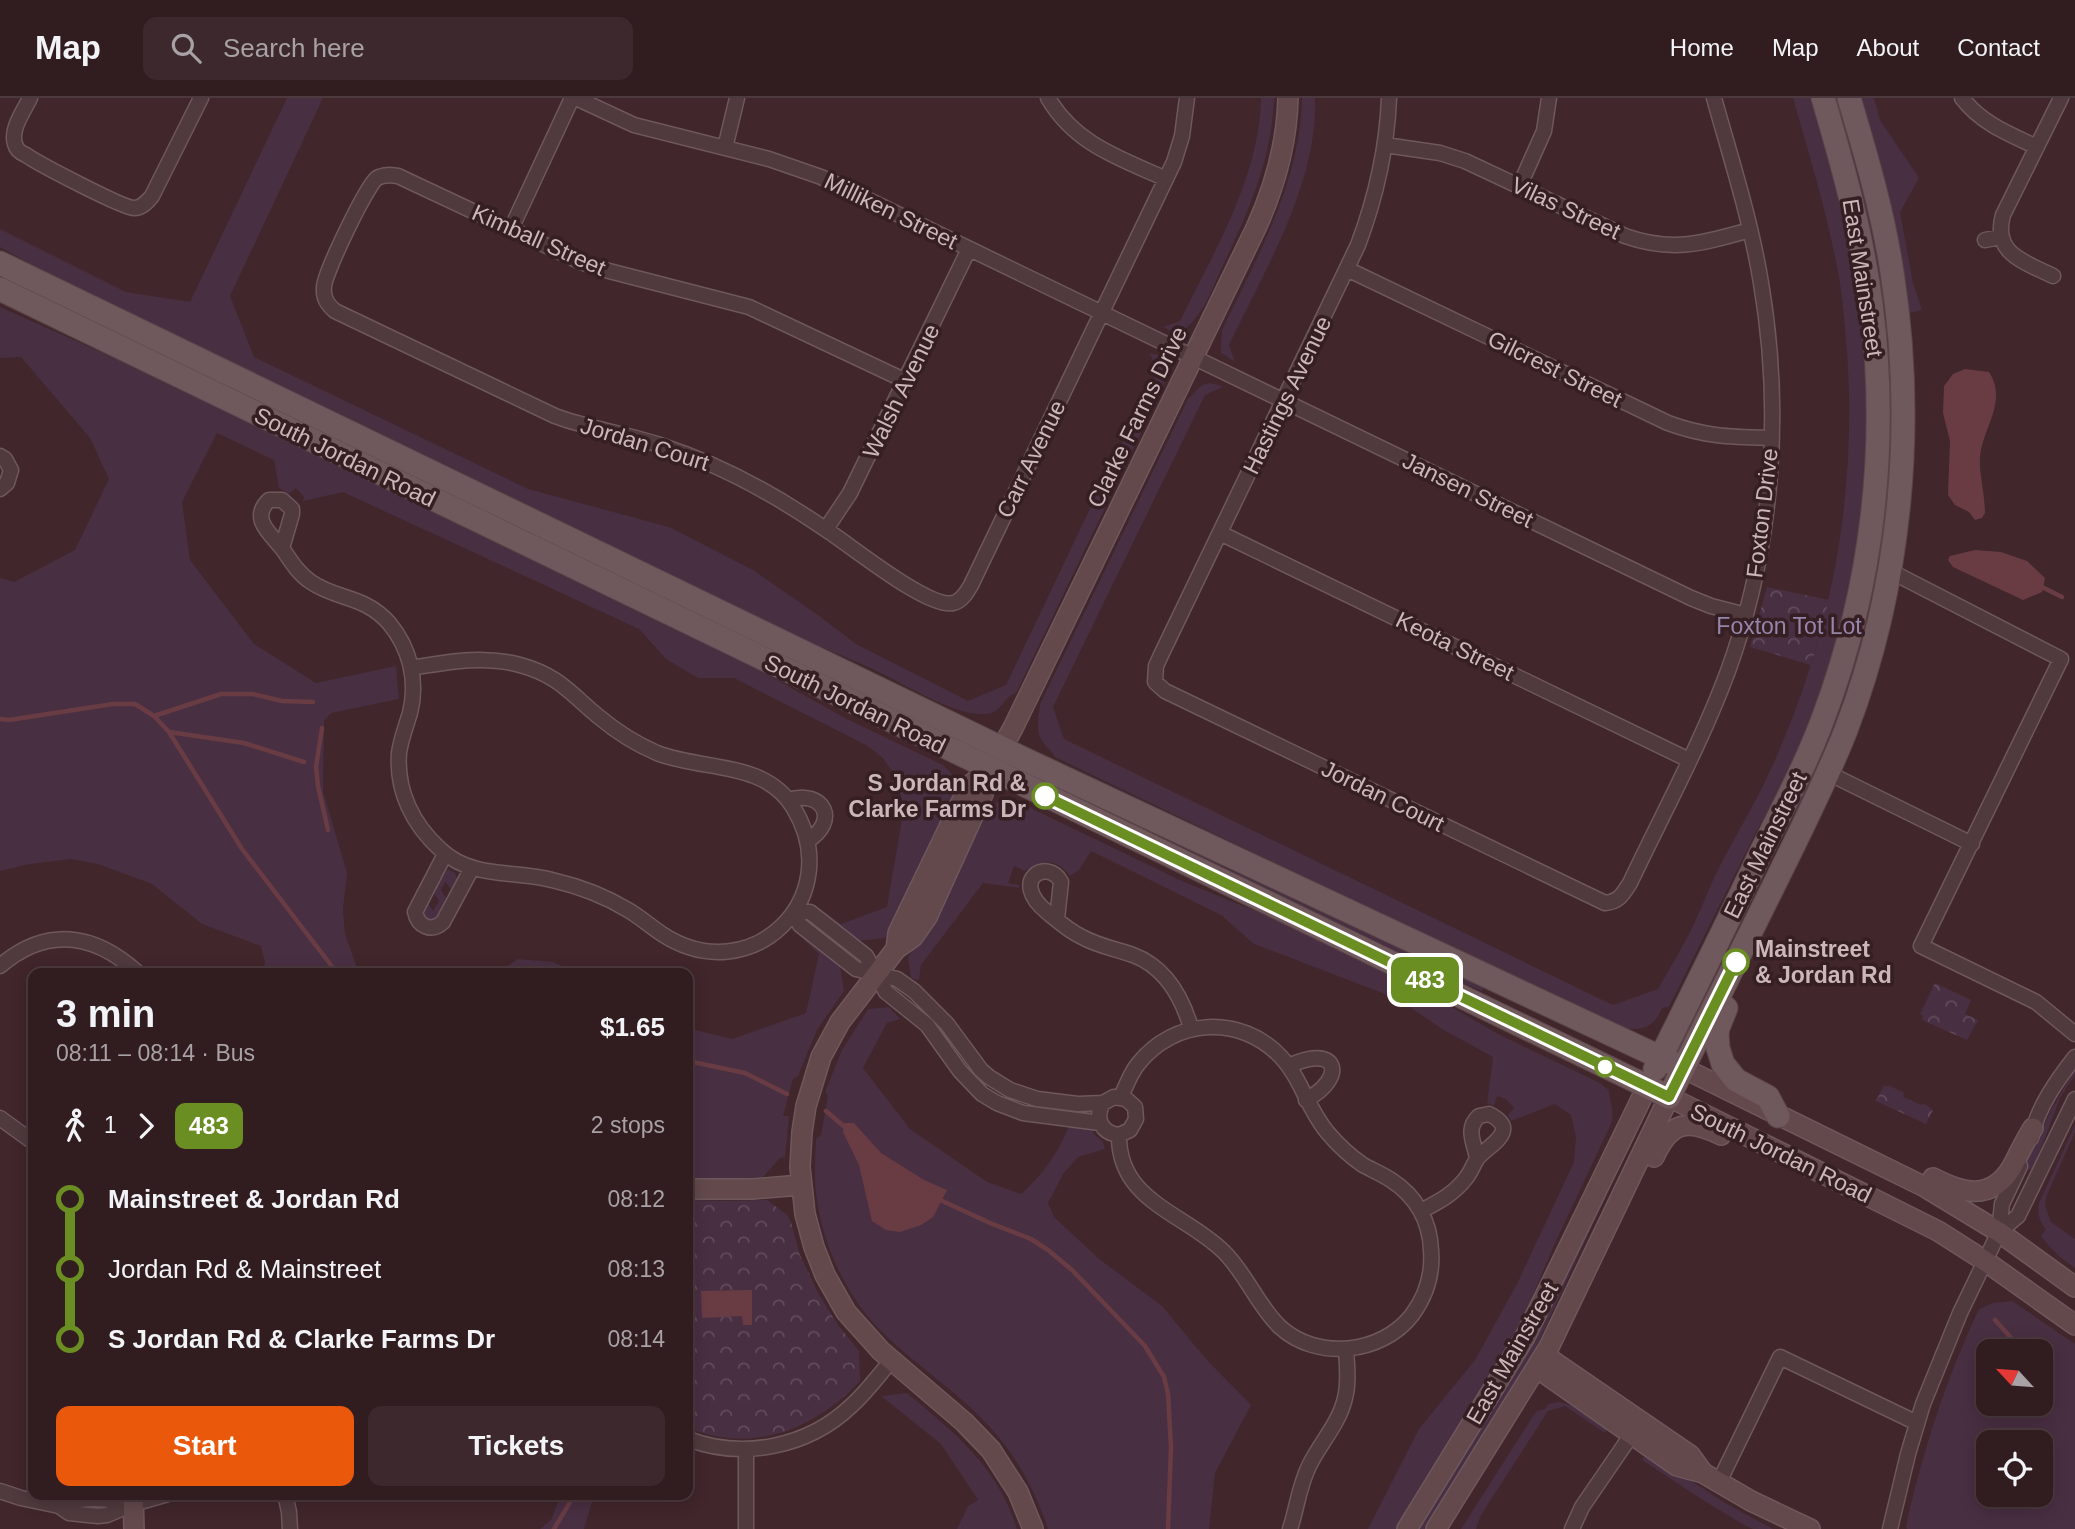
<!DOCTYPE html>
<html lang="en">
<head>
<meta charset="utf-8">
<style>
  body { margin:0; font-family:Arial,sans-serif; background:#3d292d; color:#f1f3f6; height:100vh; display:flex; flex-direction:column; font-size:26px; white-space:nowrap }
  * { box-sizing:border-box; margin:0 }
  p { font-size:23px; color:#a8a1a5 }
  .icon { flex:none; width:38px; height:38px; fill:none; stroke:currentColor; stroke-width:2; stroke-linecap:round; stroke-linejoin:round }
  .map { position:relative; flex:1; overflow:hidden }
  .details { position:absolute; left:28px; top:870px; width:665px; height:532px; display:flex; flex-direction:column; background:#311c20; border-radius:14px; box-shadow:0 4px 18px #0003,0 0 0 2px #4c3a3e }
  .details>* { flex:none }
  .badge { padding:0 14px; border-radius:10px; font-size:24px; line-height:46px }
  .needle { width:46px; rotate:296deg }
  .fabs { position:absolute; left:1976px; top:1241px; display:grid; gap:14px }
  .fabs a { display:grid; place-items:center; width:77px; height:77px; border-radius:14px; background:#311c20; box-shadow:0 4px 18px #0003,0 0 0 2px #4c3a3e; font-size:35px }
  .map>.badge { position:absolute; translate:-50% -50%; box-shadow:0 0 0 4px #fff }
  .legs { display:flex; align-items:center; gap:10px; height:77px; padding:0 28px; font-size:23px }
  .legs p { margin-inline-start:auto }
  .summary { display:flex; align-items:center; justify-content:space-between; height:119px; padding:0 28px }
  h1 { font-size:38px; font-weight:600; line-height:52px }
  .button { display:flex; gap:14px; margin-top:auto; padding:14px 28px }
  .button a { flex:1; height:80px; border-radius:14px; background:#ea580c; color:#fff; font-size:28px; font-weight:600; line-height:80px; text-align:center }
  .button a+a { background:#3d292d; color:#f1f3f6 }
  ul { padding:0 28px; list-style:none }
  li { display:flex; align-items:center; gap:24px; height:70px; font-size:26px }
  li i { display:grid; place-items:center; width:10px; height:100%; margin:0 9px; background:currentColor }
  li i::after { content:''; width:18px; height:18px; margin:-9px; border:5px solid; border-radius:50%; background:#311c20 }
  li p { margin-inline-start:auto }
  li:first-child i { background:linear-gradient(#0000 50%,currentColor 0) }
  li:last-child i { background:linear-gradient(currentColor 50%,#0000 0) }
  header { display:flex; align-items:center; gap:42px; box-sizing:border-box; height:98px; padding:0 35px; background:#311c20; border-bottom:2px solid #4c3a3e }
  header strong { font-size:33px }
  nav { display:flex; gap:38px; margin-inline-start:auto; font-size:24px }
  .search { width:490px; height:63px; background:#3d292d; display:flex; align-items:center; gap:18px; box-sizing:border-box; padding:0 24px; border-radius:14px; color:#a8a1a5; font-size:26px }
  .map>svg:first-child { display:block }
</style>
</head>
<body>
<header>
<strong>Map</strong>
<div class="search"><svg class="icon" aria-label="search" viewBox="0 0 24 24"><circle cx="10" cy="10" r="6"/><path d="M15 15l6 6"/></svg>Search here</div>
<nav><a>Home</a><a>Map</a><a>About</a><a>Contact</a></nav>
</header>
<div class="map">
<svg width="2075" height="1431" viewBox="0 0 2075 1431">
  <defs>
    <pattern id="forest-crowns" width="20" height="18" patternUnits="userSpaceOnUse" patternTransform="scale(1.75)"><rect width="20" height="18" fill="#492f42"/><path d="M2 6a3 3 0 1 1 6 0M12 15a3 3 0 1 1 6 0" fill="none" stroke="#624b5b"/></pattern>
  </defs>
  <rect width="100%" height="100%" fill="#41262b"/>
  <!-- grass -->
  <path fill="#492f42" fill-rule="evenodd" d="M 287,0 L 323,0 L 230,198 L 254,259 L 528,391 L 669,429 L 753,472 L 818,517 L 856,546 L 968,603 L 1006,587 L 1106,377 L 1157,274 L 1150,255 L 1158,257 L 1167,268 L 1164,276 L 1164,287 L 1016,595 C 1003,599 1002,615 986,616 C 956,619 906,587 877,573 C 846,559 815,546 783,533 L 97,203 L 0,149 L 0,131 L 126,194 L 190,204 Z
    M 1261,0 L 1274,0 C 1272,58 1251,108 1227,159 C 1218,176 1209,203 1198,217 C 1194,223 1188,228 1183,233 L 1173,234 L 1163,229 L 1180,223 C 1215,152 1259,80 1261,0 Z
    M 1302,0 L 1315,0 C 1318,85 1265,172 1229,247 L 1235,264 L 1221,255 C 1220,247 1222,240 1222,232 C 1258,157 1300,85 1302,0 Z
    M 1793,0 L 1814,0 L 1854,153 L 1869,297 L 1864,421 L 1838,546 L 1798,659 L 1755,736 L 1669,909 L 1662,910 C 1652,934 1640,931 1618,931 L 1055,659 C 1051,652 1044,647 1041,641 C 1035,631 1039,617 1040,606 L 1188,301 C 1202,288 1203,280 1223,289 L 1205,297 L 1053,609 L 1064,641 L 1613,907 L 1658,891 C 1668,873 1679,855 1689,836 C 1699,817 1706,797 1715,778 C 1732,743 1753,710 1769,675 C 1832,540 1859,390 1846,242 C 1844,218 1842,193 1837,169 C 1826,112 1809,56 1793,0 Z
    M 1831,0 L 1840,0 C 1863,82 1889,166 1893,252 C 1894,286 1892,321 1892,355 L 1886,283 Z
    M 1858,0 L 1874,0 L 1880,22 L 1919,80 L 1900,114 L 1913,185 L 1922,212 L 1910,215 L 1901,151 L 1896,150 Z
    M 0,209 L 159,280 L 745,564 L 845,620 L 943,667 L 954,678 L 957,692 L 907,803 L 885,840 L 858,843 L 819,813 L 826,815 L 841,826 L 887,809 L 904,709 L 895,678 L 883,660 L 866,647 L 734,580 L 698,580 L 666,561 L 639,531 L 343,394 L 303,403 L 304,399 L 296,390 L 289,396 L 279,390 L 274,362 L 217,335 L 182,404 L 190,462 L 254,546 L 316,585 L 396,568 L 399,601 L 331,615 L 324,623 L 323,693 L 347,775 L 343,811 L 345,836 L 357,870 L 364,875 L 260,875 L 265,865 L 261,848 L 202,826 L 152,786 L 98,766 L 71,761 L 29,766 L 0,773 L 0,480 L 14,484 L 75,452 L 109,381 L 90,340 L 21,259 L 0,260 Z
    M 1874,474 L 1879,476 L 1863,549 L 1836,634 L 1772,771 L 1827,637 Z
    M 1005,702 L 1016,703 L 1182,783 L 1309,835 L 1405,882 L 1500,937 L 1598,984 L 1609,992 C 1610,1005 1615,1013 1611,1026 L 1556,1143 L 1514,1241 L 1397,1431 L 1368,1431 L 1419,1331 L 1475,1262 L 1517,1186 L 1574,1064 L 1576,1039 L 1571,1017 L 1555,1006 L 1511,1023 L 1508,1017 L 1514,1010 L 1506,1001 L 1497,998 L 1494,1008 L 1487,1005 L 1493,959 L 1442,931 L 1398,901 L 1254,846 L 1221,817 L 1091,753 L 1079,772 L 1070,778 C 1058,761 1042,760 1025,773 L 1014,768 L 1008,785 L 1019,787 L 1019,790 L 983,785 L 921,867 L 919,882 L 911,880 L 908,859 L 920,842 L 983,717 L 992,706 Z
    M 1103,717 L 1198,754 L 1484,887 L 1482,893 L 1392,856 Z
    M 448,771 L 455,775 L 458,783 L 453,793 L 445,784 L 441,792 L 448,803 L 438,819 L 431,823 L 423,820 L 421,811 L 426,802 L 433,813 L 439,803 L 432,792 L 442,775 Z
    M 803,839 L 840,868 L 844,893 L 817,932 L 798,978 L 793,981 L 783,1018 L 789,1018 L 785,1059 L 780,1060 L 763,1079 L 725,1081 L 688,1080 L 688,930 L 732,941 L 806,915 L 819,856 L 805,843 Z
    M 518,861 L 553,864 L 578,875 L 497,875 Z
    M 889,909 L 900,921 L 887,925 L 863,970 L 910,1031 L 987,1084 L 1021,1096 C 1041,1079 1060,1052 1069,1028 L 1093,1032 L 1093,1035 L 1103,1044 L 1105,1051 L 1078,1059 L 1063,1076 L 1048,1105 L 1054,1119 L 1098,1160 L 1162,1208 L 1206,1261 L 1251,1307 L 1215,1375 L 1209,1431 L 1048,1431 C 1035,1392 1015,1355 986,1325 C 956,1293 917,1268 885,1237 C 847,1201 822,1147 816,1095 C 814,1077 815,1059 816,1041 L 821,1037 L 828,998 L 825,994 L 842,952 L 868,911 Z
    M 2075,972 L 2075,977 L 2060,1000 L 2033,1071 L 2028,1072 L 2025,1068 L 2051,1012 Z
    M 2075,1027 L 2075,1034 L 2046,1099 L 2045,1108 L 2051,1124 L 2075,1141 L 2075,1170 L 2060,1159 L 2048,1147 L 2041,1138 L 2046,1131 C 2039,1122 2037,1117 2039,1105 Z
    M 1634,1037 L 1528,1267 L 1427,1431 L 1417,1431 L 1525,1259 Z
    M 2012,1203 L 2075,1246 L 2075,1431 L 1907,1431 L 1906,1428 C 1923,1352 1946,1281 1979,1211 L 1993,1205 ZM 1988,1253 L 2040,1253 L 2040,1306 L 1988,1306 ZM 1988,1344 L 2040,1344 L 2040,1396 L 1988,1396 Z
    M 907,1295 C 954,1334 999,1370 1017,1431 L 957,1431 L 968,1408 L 978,1402 L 941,1346 L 881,1298 Z
    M 1559,1304 L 1570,1307 L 1572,1304 L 1610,1328 L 1605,1335 L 1565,1308 L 1548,1313 L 1481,1417 L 1476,1431 L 1461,1431 L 1533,1318 L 1537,1313 L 1545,1311 L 1548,1306 Z
    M 1647,1354 L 1727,1406 L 1773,1431 L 1753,1431 L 1744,1427 L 1706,1404 L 1642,1362 Z
    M 561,1396 L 594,1397 L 584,1431 L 540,1431 L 551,1422 Z"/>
  <!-- forest -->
  <path fill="url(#forest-crowns)" d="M 1767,489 L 1829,502 L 1811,567 L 1750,549 Z
    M 1935,885 L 1971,902 L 1965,916 L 1978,922 L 1967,942 L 1922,922 L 1923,918 L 1920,916 Z
    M 1884,987 L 1887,989 L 1888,987 L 1904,995 L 1903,999 L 1921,1007 L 1923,1005 L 1933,1012 L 1926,1026 L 1876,1003 Z
    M 688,1102 L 725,1103 L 767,1102 L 787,1117 L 791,1124 L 800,1157 L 818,1195 L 838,1227 L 859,1253 L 860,1283 C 814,1332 752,1356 688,1330 Z"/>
  <!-- water -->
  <path fill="#693c44" d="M 1965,271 L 1989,274 C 2008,303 1983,329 1980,359 C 1979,377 1985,396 1985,415 L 1982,420 L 1975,422 L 1969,414 L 1955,407 L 1948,397 L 1950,343 L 1943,315 L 1944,288 L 1953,276 Z
    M 1975,452 L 2001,454 L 2027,463 L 2045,480 L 2042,494 L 2023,502 L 1953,469 L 1948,462 L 1950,458 Z
    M 845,1025 L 854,1025 L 881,1055 L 924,1082 L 947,1092 L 933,1119 L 921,1127 L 900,1134 L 886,1132 L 872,1123 L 859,1067 L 843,1034 Z
    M 752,1192 L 752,1227 L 743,1227 L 742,1218 L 702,1220 L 701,1193 Z"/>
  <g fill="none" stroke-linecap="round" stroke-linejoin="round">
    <!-- stream -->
    <path stroke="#693c44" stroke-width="4.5" d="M 2040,488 L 2062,499
      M 154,618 L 221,596 L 253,596 L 282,603 L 313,604
      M 0,621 L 9,622 L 113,606 L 135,606 L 154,618 L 169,634 L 242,751 L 337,875
      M 322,630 L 316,669 L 318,688 L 328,732
      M 169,634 L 244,645 L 304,664
      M 688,963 L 745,975 L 787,996
      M 826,1013 L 847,1031
      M 938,1101 L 990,1125 L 1031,1141 L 1048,1152 L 1072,1172 L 1145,1248 L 1164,1279 L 1168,1296 L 1171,1349 L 1168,1431
      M 1995,1222 L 2013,1242 L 2018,1253
      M 554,1431 L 575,1396"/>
    <defs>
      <path id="street" d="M 30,0 C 24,13 10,31 15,46 C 16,51 21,55 26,57 C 39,66 123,110 134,110 C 142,110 147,104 152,98 L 201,0
        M 576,0 L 634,27 L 769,61 L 821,79 L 1691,500 L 1711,508 L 1746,517
        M 1048,0 C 1075,46 1119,60 1166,81
        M 1389,0 C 1387,51 1376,99 1358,147 L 1161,557 L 1156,568 L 1155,584 L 1165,593 L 1605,805 C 1619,804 1623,796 1630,785 C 1663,715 1701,646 1728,573 C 1773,449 1783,315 1761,185 C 1751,123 1731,61 1714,0
        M 1962,0 C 1981,25 2009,36 2037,49
        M 1385,47 L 1440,55 L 1465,63 L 1625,138 C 1674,155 1703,145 1750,132
        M 725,50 L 737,0
        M 1520,87 L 1544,33 L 1549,0
        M 511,131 L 572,0
        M 1985,142 L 2001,139
        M 1347,171 L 1668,325 C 1706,339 1732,339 1772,340
        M 2053,178 C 2025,164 1992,156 2003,117 L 2061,0
        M 906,283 L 749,209 L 609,173 L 583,165 L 398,78 C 391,77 384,76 377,80 C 367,87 324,176 324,189 C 323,200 327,206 335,213 L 555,318 C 590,331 628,336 663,348 C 722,367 774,396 825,431 C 849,446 928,511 953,505 C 962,503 967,494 971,487 L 1174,64 L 1182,38 L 1187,0
        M 0,358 L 5,361 L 11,372 L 7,385 L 0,391
        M 826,431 L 850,395 L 969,151
        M 1220,435 L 1689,662
        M 282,450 L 292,416 L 292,411 L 282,402 L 269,402 C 248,422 274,438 284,453 C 292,465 299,476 311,484 C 337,502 364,497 389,525 C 410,550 418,583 410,615 C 406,628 401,641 399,655 C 396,693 413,727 441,752 C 472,781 514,772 552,782 C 578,788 605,798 628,812 C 640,819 650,828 662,836 C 750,894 849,800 793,709 C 764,662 702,673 657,655 C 636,646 617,634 599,619 C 571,596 558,577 520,567 C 483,557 448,564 411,570
        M 1890,473 L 2061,561 L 1921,848 L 2036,904 L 2075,936
        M 1828,675 L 1972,746
        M 788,702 C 824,691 840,723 807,743
        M 445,756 L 415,814 C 418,828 431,835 443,824 L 472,770
        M 794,814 L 800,827 L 856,871 L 897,881 L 914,893 L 947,926 L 981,972 L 989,979 L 1010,992 L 1037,1001 L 1078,1006 L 1103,1005 L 1114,999 L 1126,1001 L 1135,1009 L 1136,1021 L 1130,1032 L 1119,1037 C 1102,1035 1094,1021 1103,1005
        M 794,814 L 810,814 L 866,858 L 886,894 L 927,927 L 960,973 L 982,996 L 997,1005 L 1023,1015 L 1100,1025
        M 1057,821 L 1061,784 C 1048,759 1008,782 1047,814 C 1058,823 1069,833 1082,839 C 1098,848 1116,851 1133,857 C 1165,869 1182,899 1191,930
        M 0,868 C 47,828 94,835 138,875
        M 1289,968 C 1336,945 1349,978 1306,1002
        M 0,1020 L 33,1044
        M 1119,1037 C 1118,1103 1184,1115 1223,1153 C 1246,1175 1257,1207 1280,1229 C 1317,1263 1382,1256 1412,1217 C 1426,1198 1433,1176 1431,1152 C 1430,1123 1416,1098 1391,1082 C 1382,1076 1372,1072 1363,1067 C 1350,1058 1338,1047 1328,1035 C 1308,1012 1301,980 1281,959 C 1241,916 1174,920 1138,966 C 1130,976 1126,988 1121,999
        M 2031,1040 C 2037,1010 2057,982 2075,959
        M 1421,1113 C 1438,1104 1454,1096 1466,1080 C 1471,1074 1473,1067 1477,1061 C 1486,1048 1523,1033 1489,1016 L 1479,1018 C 1465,1031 1474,1044 1477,1060
        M 1999,1134 L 2018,1118 L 2075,1001
        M 688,1341 C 743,1362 808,1349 851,1308 C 866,1295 878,1278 891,1263
        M 746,1351 L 746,1431
        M 1719,1384 L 1780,1259 L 1917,1325
        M 0,1393 L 21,1400 L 59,1408 L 69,1415 L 98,1418 L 107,1417 L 133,1406 L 168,1396
        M 285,1396 L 289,1414 L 290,1431
        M 59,1408 C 82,1397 109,1401 133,1406
        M 1290,1431 C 1297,1410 1299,1388 1309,1368 C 1320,1345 1339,1326 1345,1300 C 1349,1285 1347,1267 1346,1251
        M 1572,1431 L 1582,1409 L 1632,1336
        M 1890,1431 L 1908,1356 L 1923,1306 L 1960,1215 L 1999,1134 L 2002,1106 L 2020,1068"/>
      <path id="secondary" d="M 896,851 L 898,835 L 969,688 L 990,671
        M 1683,970 L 1925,1089 L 1999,1134 L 2075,1189
        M 1654,1059 C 1670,1024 1687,1020 1721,1037
        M 1933,1080 C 1962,1095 1991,1104 2012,1069 C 2019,1056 2025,1042 2033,1030
        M 688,1091 L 752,1091 L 801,1087
        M 1544,1257 L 1690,1357 L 1703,1375
        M 1537,1270 L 1677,1368 L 1703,1375 L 1751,1403 L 1810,1431
        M 133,1396 L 134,1431
        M 1033,1431 L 1018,1394 L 991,1352 L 964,1324 L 881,1253 L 846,1214 L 825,1177 L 814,1149 L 805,1116 L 800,1069 L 802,1034 L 806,1008 L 821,959 L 840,924 L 896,851 L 913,839 L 927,819 L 983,696 L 990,671 L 1013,630 L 1256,130 C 1275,88 1287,46 1288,0
        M 1407,1431 L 1525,1239 L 1647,989
        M 1436,1431 L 1549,1249 L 1669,999 L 1938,1133 L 1985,1163 L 2075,1227"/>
      <path id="primary" d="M 0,165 L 1022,660 L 1683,970
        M 0,191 L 1669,999 C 1705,926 1741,854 1777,781 C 1801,732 1826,683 1846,632 C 1901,488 1916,327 1892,174 C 1883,115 1866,57 1849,0
        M 1726,910 L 1718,930 L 1717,936 L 1718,950 L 1723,966 L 1736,982 L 1768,999 L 1778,1018
        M 1655,971 C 1691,898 1727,826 1762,752 C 1784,708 1807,664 1824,618 C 1873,487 1889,345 1871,206 C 1862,136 1843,68 1823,0"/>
    </defs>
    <!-- street casing -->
    <use href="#street" stroke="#6e585c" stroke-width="17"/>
    <!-- secondary casing -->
    <use href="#secondary" stroke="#6e585c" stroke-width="22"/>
    <!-- primary casing -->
    <use href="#primary" stroke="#5a4447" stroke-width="25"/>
    <!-- street -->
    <use href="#street" stroke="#503a3e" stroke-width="14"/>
    <!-- secondary -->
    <use href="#secondary" stroke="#63494c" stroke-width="19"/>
    <!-- primary -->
    <use href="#primary" stroke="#70595d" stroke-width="23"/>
  </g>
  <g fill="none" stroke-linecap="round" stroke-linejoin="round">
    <defs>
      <path id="line-1" d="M 1045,698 L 1669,999 L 1736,864"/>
    </defs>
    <!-- line-1 casing -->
    <use href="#line-1" stroke="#fff" stroke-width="16"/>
    <!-- line-1 -->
    <use href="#line-1" stroke="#6b8e23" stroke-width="10"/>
  </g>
  <!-- markers -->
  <g fill="#fff" stroke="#6b8e23" stroke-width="3.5">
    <circle cx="1045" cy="698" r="12"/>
    <circle cx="1736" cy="864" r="12"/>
    <circle cx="1605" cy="969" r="9"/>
  </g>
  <g text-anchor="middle" stroke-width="7" stroke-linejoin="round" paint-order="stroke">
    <!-- street labels -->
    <g font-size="23" fill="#cbb7ba" stroke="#361f23">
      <text transform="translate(1566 110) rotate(25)" y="8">Vilas Street</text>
      <text transform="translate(891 113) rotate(26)" y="8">Milliken Street</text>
      <text transform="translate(539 142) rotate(24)" y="8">Kimball Street</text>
      <text transform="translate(1863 180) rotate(81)" y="8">East Mainstreet</text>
      <text transform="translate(1555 271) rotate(26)" y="8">Gilcrest Street</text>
      <text transform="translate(901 293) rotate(-64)" y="8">Walsh Avenue</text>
      <text transform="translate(1287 297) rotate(-64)" y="8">Hastings Avenue</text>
      <text transform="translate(1137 319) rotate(-64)" y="8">Clarke Farms Drive</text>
      <text transform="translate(645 346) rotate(17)" y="8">Jordan Court</text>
      <text transform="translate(345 359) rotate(26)" y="8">South Jordan Road</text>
      <text transform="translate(1031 361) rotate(-64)" y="8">Carr Avenue</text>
      <text transform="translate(1468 392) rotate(26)" y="8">Jansen Street</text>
      <text transform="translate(1762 415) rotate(-83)" y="8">Foxton Drive</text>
      <text transform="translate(1455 548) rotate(26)" y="8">Keota Street</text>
      <text transform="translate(855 606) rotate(26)" y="8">South Jordan Road</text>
      <text transform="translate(1383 698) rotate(26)" y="8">Jordan Court</text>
      <text transform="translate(1765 747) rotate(-64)" y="8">East Mainstreet</text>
      <text transform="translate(1781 1055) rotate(26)" y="8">South Jordan Road</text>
      <text transform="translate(1512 1255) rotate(-60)" y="8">East Mainstreet</text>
    </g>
    <!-- park labels -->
    <g font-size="23" fill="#9685aa" stroke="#361f23">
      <text x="1789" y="536">Foxton Tot Lot</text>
    </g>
    <!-- stop labels -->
    <g font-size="23" font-weight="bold" fill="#cbb7ba" stroke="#361f23" text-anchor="end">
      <text x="1026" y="693">S Jordan Rd &amp;<tspan x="1026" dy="26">Clarke Farms Dr</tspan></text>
      <text x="1755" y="859" text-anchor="start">Mainstreet<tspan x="1755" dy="26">&amp; Jordan Rd</tspan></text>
    </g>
  </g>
</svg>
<div class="fabs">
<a><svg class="needle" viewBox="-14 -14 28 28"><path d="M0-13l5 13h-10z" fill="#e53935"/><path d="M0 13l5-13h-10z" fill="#a8a1a5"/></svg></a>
<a><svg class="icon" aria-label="locate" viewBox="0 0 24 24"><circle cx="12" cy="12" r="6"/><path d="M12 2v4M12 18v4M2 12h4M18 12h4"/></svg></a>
</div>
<b class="badge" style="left:1425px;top:882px;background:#6b8e23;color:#fff">483</b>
<section class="details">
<div class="summary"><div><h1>3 min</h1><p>08:11 – 08:14 · Bus</p></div><b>$1.65</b></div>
<div class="legs"><svg class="icon" aria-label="walk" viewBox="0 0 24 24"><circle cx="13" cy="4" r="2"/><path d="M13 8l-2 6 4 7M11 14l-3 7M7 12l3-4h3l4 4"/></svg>1<svg class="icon" aria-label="forward" viewBox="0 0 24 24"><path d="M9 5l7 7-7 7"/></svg><b class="badge" style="background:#6b8e23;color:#fff">483</b><p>2 stops</p></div>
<ul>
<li><i style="color:#6b8e23"></i><b>Mainstreet &amp; Jordan Rd</b><p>08:12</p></li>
<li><i style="color:#6b8e23"></i><span>Jordan Rd &amp; Mainstreet</span><p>08:13</p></li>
<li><i style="color:#6b8e23"></i><b>S Jordan Rd &amp; Clarke Farms Dr</b><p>08:14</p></li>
</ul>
<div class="button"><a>Start</a><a>Tickets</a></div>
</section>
</div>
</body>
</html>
